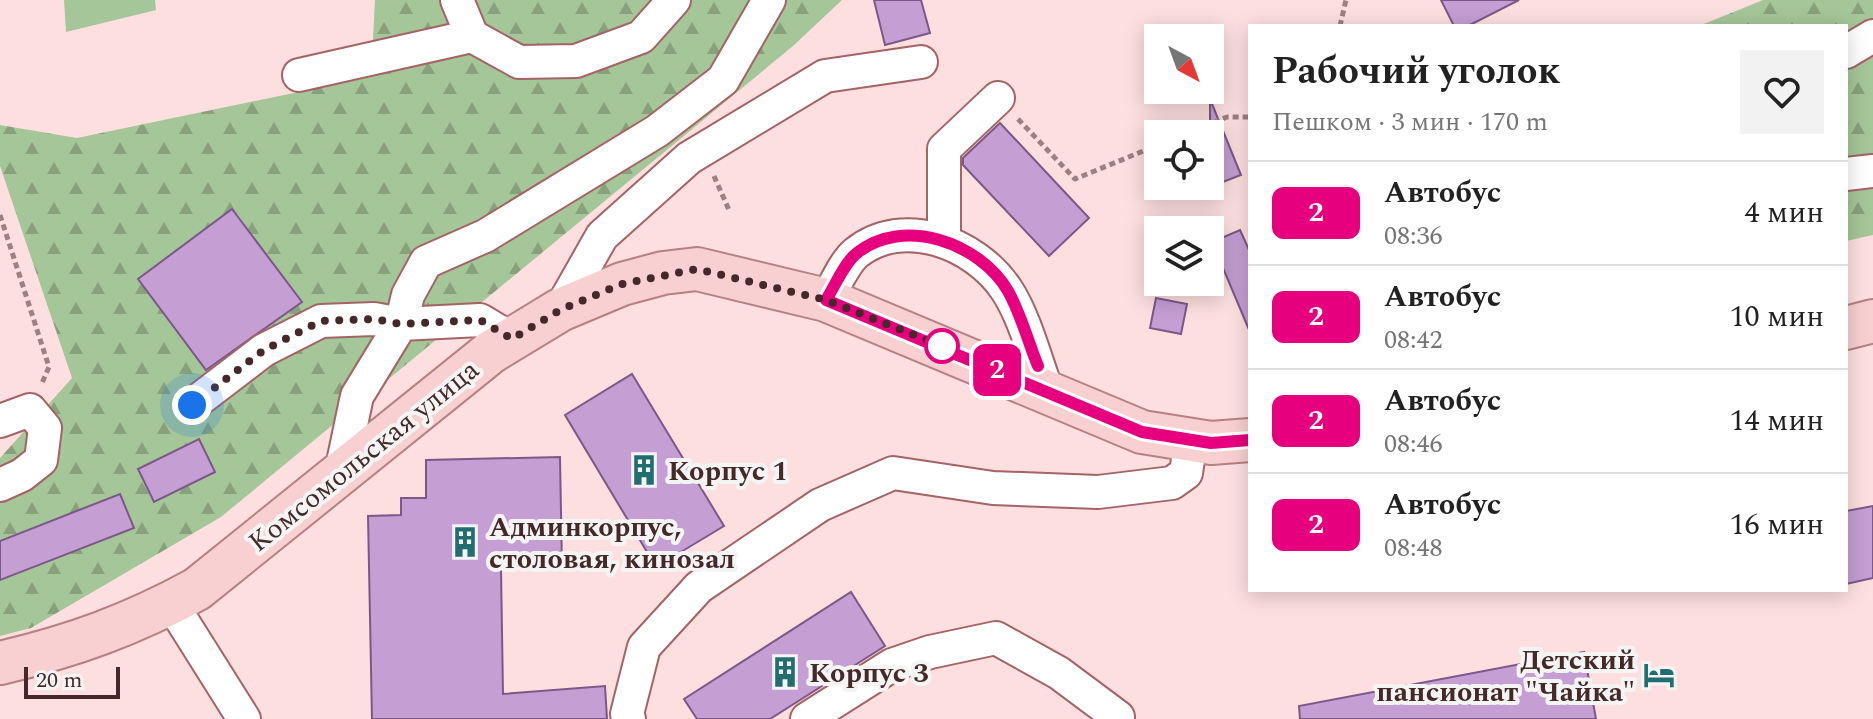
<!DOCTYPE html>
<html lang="ru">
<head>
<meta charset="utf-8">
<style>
  body { margin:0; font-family:Spectral,serif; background:#f2f2f2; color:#222; height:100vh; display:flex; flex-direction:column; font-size:30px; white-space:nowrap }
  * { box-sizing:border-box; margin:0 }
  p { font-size:26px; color:#767676 }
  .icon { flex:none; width:44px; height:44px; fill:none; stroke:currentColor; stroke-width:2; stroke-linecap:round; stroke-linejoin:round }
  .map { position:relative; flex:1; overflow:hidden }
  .details { position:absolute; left:1248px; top:24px; width:600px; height:568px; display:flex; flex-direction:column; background:#fff; border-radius:0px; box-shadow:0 4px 20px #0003 }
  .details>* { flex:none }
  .badge { padding:0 16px; border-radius:12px; font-size:28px; line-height:52px }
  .needle { width:52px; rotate:139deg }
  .buttons { position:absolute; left:1144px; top:24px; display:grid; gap:16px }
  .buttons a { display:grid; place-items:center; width:80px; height:80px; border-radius:0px; background:#fff; box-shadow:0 4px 20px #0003; font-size:40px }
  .scale { position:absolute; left:24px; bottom:20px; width:96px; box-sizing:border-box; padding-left:8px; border:4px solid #45292a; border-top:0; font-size:22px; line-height:28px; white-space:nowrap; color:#45292a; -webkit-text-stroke:6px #f4f4f4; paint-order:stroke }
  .you { position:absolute; width:40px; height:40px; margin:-20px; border:6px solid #fff; border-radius:50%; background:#1a73e8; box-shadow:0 0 0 12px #1a73e833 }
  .map>.badge { position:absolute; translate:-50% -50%; box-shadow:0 0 0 4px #fff }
  .round { display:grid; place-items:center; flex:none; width:84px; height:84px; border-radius:0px; background:#f2f2f2 }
  .overview { display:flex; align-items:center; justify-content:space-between; height:136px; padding:0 24px }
  h1 { font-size:38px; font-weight:700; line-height:60px }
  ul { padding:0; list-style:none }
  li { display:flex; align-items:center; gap:24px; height:104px; padding:0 24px; border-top:2px solid #e0e0e0 }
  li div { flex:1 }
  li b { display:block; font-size:30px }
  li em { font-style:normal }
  li .badge { min-width:88px; font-weight:700; text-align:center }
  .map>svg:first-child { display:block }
</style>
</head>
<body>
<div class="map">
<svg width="1873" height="719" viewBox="0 0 1873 719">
  <defs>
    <pattern id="forest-firs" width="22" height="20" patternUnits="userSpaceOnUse" patternTransform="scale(2)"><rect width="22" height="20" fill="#a5c698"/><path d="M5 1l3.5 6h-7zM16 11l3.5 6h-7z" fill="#88a17c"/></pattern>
  </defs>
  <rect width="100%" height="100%" fill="#fddfdf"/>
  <!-- forest -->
  <path fill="url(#forest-firs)" d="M 375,0 L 842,0 L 793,46 L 221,517 L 31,628 L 0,636 L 0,458 L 72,378 L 0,166 L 0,125 L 77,138 L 371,77 Z
    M 1763,0 L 1873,0 L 1873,235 L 1846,241 L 1846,26 L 1699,26 Z"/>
  <!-- green -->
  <path fill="#a5c698" d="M 64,0 L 155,0 L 156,10 L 66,32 Z"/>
  <!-- building -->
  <path fill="#c59ed3" stroke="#7c5888" stroke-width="2" d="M 874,0 L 921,0 L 930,33 L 885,45 Z
    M 1441,0 L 1519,0 L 1468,26 L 1454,26 Z
    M 1210,99 L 1241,175 L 1210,187 Z
    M 1000,123 L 1089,218 L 1049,256 L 963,165 L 963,158 Z
    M 232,209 L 302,302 L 206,370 L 138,279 Z
    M 1240,230 L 1250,252 L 1250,332 L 1212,242 Z
    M 1156,298 L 1187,304 L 1181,334 L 1150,328 Z
    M 632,374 L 724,526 L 656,567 L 565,415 Z
    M 199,439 L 215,472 L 154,502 L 138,469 Z
    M 560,457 L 562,567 L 501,569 L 503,694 L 605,686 L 607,719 L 372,719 L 368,516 L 401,515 L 401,498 L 426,498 L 426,460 Z
    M 120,494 L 134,528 L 0,580 L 0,541 Z
    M 1873,506 L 1873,578 L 1846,584 L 1846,511 Z
    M 851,592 L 885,646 L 770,719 L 697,719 L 684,699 Z
    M 1584,652 L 1596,719 L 1300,719 L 1299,706 Z"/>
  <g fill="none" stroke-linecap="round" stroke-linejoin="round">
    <defs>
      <path id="minor" d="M 457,0 L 472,36 L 519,62 L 576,61 L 641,37 L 674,0
        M 1846,52 L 1873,36
        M 299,75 L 472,36
        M 1846,174 L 1873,171
        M 944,241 L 944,149 L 998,98
        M 826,300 C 835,286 844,263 856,253 C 903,215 975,243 1006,289 C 1024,315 1036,361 1047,391
        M 560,310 L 602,236 L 689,158 L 825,76 L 921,62
        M 192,405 L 264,350 L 321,321 L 374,319 L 401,324 L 480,320 L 512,339
        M 0,421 L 30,410 L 45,428 L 41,460 L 22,475 L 0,485
        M 341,472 L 357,396 L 401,324 L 408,295 L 426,262 L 485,236 L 657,131 L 723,80 L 769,0
        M 171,603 L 244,719
        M 629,719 L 627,714 L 644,647 L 699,587 L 820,505 L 893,473 L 993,488 L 1098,492 L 1172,483 L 1186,473 L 1191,439
        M 807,719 L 892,665 L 930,652 L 996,638 L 1059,673 L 1118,717"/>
      <path id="major" d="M 1846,328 L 1873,321
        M 0,663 C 73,646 131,625 197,589 L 491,352 L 560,310 L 622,284 L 663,273 L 697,269 L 826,300 L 1142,432 L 1211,443 L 1250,440"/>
    </defs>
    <!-- minor casing -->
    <use href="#minor" stroke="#a46366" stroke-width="36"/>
    <!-- major casing -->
    <use href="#major" stroke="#b68182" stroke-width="46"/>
    <!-- path -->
    <path stroke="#9d8081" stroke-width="5" stroke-dasharray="6 4" stroke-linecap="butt" d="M 1340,26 L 1346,0
      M 1018,119 L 1075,179 L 1158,145
      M 1186,134 L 1227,117 L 1250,117
      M 714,176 L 729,210
      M 0,215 L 49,367 L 42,383"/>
    <!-- minor -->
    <use href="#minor" stroke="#fff" stroke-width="32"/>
    <!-- major -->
    <use href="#major" stroke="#f8d0d1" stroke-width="42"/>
  </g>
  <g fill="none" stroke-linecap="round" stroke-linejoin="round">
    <defs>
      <path id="line" d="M 1038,366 C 1028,342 1021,314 1008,291 C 979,242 903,216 857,253 C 844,263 835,286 826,300 L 1142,432 L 1211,443 L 1250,440"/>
    </defs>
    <!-- line casing -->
    <use href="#line" stroke="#fff" stroke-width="18"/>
    <!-- line -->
    <use href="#line" stroke="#e6007e" stroke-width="12"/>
    <!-- walk -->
    <path stroke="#45292a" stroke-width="8" stroke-dasharray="0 14.4" d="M 192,405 L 264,350 L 321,321 L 374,319 L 401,324 L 480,320 L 512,339 L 560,310 L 622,284 L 697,269 L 826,300 L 942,346"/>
  </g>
  <!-- icons -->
  <defs>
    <symbol id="building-bare" viewBox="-9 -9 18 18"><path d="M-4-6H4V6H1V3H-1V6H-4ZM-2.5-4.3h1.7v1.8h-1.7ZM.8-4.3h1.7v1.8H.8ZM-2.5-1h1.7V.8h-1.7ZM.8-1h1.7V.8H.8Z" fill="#216d6f" stroke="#f4f4f4" stroke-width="2.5" paint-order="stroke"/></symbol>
    <symbol id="hotel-bare" viewBox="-9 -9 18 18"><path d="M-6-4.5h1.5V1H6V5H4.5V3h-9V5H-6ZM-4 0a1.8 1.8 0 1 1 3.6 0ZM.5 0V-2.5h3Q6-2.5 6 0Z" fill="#216d6f" stroke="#f4f4f4" stroke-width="2.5" paint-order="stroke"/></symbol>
  </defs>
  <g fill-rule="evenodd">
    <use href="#building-bare" x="622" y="448" width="44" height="44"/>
    <use href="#building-bare" x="443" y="520" width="44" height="44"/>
    <use href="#building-bare" x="763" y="650" width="44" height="44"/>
    <use href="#hotel-bare" x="1637" y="653" width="44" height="44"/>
  </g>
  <!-- markers -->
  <circle fill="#fff" stroke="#e6007e" stroke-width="4" cx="942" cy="346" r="16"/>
  <g text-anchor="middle" stroke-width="8" stroke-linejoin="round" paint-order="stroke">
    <!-- street labels -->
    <g font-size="28" fill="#45292a" stroke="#f4f4f4">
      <text transform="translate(363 455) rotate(-39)" y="10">Комсомольская улица</text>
    </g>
    <!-- poi labels -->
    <g font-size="28" font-weight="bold" fill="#45292a" stroke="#f4f4f4" text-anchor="start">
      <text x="668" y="480">Корпус 1</text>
      <text x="489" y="536">Админкорпус,<tspan x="489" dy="32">столовая, кинозал</tspan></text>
      <text x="1635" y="669" text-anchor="end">Детский<tspan x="1635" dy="32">пансионат "Чайка"</tspan></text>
      <text x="809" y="682">Корпус 3</text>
    </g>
  </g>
</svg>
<div class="buttons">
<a><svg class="needle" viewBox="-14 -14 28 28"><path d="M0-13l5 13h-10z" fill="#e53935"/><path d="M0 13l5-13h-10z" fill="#767676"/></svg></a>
<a><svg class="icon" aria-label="locate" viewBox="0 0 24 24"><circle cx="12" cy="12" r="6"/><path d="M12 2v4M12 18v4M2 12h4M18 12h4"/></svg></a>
<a><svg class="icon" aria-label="layers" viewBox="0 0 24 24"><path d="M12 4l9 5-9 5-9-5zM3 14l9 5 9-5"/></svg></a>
</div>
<div class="scale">20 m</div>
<div class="you" style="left:192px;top:405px"></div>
<b class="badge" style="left:997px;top:370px;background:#e6007e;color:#fff">2</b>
<section class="details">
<div class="overview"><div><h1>Рабочий уголок</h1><p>Пешком · 3 мин · 170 m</p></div><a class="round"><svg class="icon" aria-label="heart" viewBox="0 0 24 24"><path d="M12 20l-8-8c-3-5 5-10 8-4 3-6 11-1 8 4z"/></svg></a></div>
<ul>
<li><span class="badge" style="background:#e6007e;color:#fff">2</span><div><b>Автобус</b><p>08:36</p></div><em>4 мин</em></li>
<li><span class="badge" style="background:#e6007e;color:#fff">2</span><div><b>Автобус</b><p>08:42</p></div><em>10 мин</em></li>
<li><span class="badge" style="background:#e6007e;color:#fff">2</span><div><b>Автобус</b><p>08:46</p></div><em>14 мин</em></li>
<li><span class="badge" style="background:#e6007e;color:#fff">2</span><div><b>Автобус</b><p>08:48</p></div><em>16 мин</em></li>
</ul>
</section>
</div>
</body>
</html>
